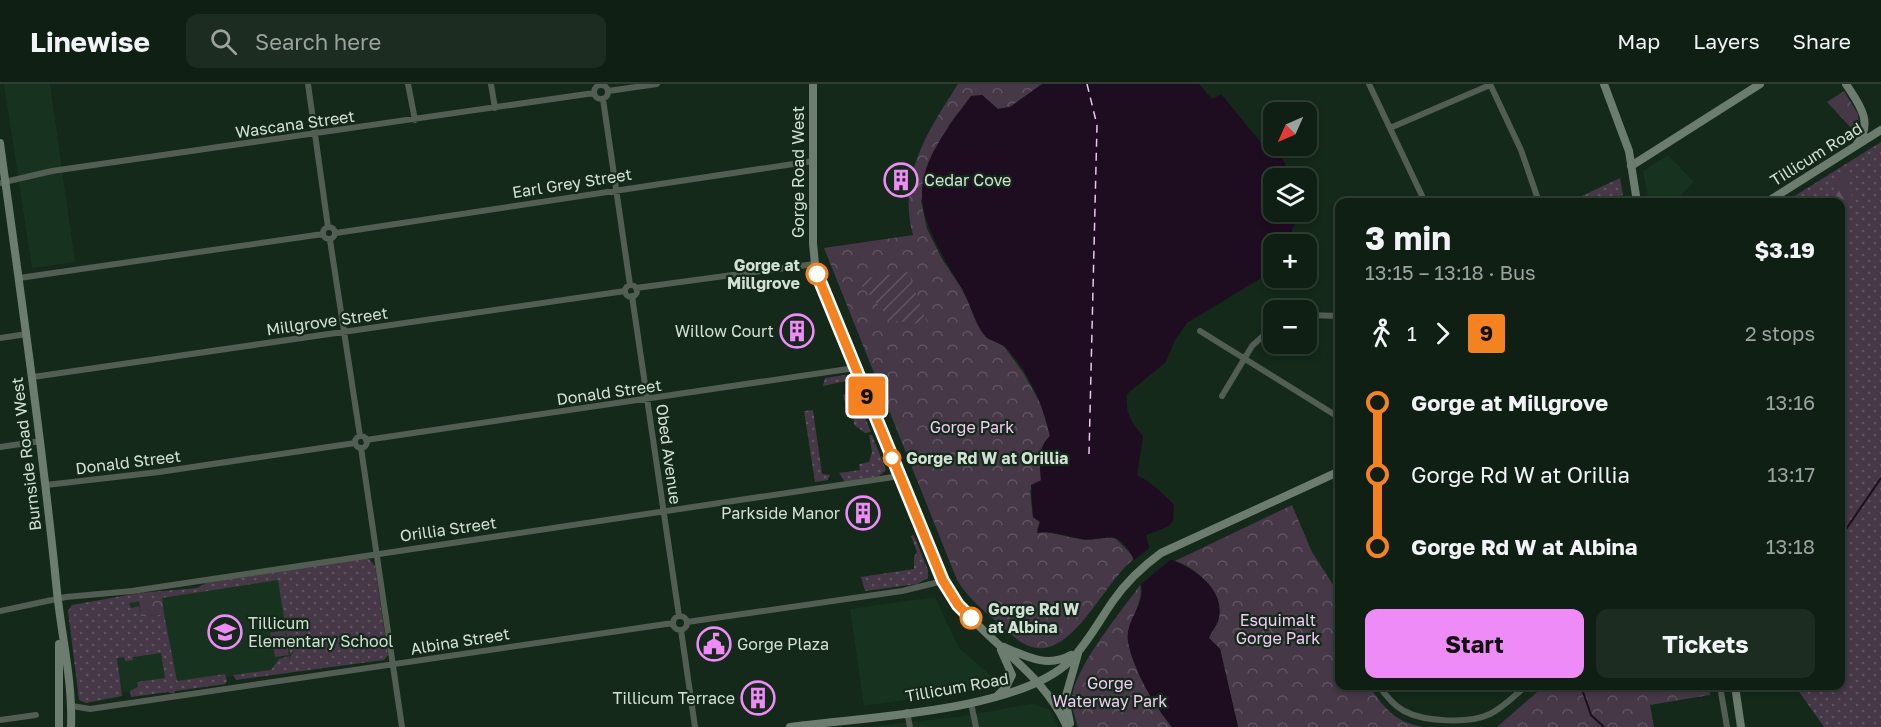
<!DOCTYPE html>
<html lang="en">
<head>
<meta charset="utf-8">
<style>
  body { margin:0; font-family:"Golos Text",sans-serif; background:#1d2c21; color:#f1f3f6; height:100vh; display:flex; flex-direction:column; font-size:22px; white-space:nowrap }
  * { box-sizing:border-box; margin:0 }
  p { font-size:20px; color:#9ba2a0 }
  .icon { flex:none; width:33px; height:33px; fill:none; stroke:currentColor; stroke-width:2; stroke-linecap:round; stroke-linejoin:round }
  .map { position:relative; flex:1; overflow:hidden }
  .side { position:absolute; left:1335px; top:114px; width:510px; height:492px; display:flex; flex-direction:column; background:#0f1f13; border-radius:12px; box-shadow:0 3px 9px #0003,0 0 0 2px #2f3d33 }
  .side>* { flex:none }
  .badge { padding:0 12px; border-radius:4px; font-size:21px; line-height:39px }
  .needle { width:39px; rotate:225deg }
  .buttons { position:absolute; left:1263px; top:18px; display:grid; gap:12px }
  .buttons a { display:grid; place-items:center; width:54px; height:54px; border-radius:12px; background:#0f1f13; box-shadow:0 3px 9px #0003,0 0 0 2px #2f3d33; font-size:30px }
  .map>.badge { position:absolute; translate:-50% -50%; box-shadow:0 0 0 3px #fff }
  .legs { display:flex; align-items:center; gap:9px; height:66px; padding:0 30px; font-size:20px }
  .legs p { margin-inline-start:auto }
  .head { display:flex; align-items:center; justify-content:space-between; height:102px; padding:0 30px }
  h1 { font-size:33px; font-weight:700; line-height:45px }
  .cta { display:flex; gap:12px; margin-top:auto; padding:12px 30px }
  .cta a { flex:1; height:69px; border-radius:12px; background:#ef8bf7; color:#111; font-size:24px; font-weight:700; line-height:69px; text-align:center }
  .cta a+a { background:#1d2c21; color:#f1f3f6 }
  ul { padding:0 30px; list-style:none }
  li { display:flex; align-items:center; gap:21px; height:72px; font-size:22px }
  li i { display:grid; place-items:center; width:9px; height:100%; margin:0 8px; background:currentColor }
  li i::after { content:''; width:15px; height:15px; margin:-8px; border:4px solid; border-radius:50%; background:#0f1f13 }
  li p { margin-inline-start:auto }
  li:first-child i { background:linear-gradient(#0000 50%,currentColor 0) }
  li:last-child i { background:linear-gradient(currentColor 50%,#0000 0) }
  header { display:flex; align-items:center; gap:36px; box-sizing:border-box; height:84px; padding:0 30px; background:#0f1f13; border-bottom:2px solid #2f3d33 }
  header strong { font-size:28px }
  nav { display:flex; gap:33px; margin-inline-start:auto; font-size:21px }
  .search { width:420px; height:54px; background:#1d2c21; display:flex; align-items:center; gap:15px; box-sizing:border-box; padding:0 21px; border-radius:12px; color:#9ba2a0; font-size:22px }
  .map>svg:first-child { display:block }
</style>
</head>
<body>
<header>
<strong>Linewise</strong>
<div class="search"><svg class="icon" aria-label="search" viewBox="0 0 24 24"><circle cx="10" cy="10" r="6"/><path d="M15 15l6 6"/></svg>Search here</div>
<nav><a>Map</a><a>Layers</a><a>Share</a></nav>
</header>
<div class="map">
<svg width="1881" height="643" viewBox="0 0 1881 643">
  <defs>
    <pattern id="grass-dots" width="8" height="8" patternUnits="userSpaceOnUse" patternTransform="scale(1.5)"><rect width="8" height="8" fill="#463847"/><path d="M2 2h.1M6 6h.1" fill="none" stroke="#605461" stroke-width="1.8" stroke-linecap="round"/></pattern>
    <pattern id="forest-firs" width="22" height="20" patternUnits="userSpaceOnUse" patternTransform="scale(1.5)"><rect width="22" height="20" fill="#463847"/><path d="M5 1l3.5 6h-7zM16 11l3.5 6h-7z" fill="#605461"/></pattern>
    <pattern id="park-crowns" width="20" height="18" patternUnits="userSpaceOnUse" patternTransform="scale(1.5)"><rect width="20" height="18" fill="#463847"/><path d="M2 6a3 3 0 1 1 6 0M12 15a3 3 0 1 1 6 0" fill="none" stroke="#605461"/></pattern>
    <pattern id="garden-furrows" width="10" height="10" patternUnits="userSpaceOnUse" patternTransform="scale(1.5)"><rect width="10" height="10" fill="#463847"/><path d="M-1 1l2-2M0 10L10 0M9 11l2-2" fill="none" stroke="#605461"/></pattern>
  </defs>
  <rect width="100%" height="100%" fill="#142919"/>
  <!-- built -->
  <path fill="#17331f" d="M 4,0 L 50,0 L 75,178 L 32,184 Z
    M 1668,71 L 1694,98 L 1681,111 L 1688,118 L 1649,118 L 1643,87 Z
    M 367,482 L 380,570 L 80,615 L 71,526 Z
    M 935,513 L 959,564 L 997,597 L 983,604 L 864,622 L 850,525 Z
    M 1031,620 L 1049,625 L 1058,643 L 866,643 L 965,632 Z"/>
  <!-- grass -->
  <path fill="url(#grass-dots)" d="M 1881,58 L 1881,643 L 1824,643 L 1795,602 L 1840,602 L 1840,118 L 1785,118 Z
    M 1620,94 L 1623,111 L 1607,118 L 1569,118 Z
    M 845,291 L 850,297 L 871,348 L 865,349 L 854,341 L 853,324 L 846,322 L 843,311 L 852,307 L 846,297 L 823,302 L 825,294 Z
    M 813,326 L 822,390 L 830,391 L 828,396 L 815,398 L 804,327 Z
    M 869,351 L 872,351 L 886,386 L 879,392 L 845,398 L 839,389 L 860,386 L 859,380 L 869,378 L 872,368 Z
    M 914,451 L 928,486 L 928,494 L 917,500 L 865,507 L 861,493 L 914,485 L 914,473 L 917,468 L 911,452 Z
    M 368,474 L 375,482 L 388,571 L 384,576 L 236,596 L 233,591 L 271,586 L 279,575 L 290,572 L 288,578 L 295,564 L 290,571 L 278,496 L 129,519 L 131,524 L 139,522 L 141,533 L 164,530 L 177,597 L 225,590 L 227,597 L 225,600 L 175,607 L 174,610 L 168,608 L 131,613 L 130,607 L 138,603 L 137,598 L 165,594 L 161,569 L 133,573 L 133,576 L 125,577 L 124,573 L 117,574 L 122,612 L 86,619 L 79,616 L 68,527 L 72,521 L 139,509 L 197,504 L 208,498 Z"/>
  <!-- forest -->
  <path fill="url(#forest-firs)" d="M 1848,83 L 1850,89 L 1846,100 L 1854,107 L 1847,120 L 1833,115 L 1832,108 L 1839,95 L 1837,90 Z"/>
  <!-- park -->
  <path fill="url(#park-crowns)" d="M 958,0 L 1042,0 L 1010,23 L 998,25 L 982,11 L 958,29 L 949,41 L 921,117 L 927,145 L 942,175 L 962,205 L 986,253 L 1004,262 L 1024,290 L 1042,322 L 1050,352 C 1037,364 1040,380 1041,397 L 1030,407 L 1033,433 L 1040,438 L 1037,446 L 1084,456 L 1114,453 L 1135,474 C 1105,496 1073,575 1032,563 C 1021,560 1013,552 1005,545 C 988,530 969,516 957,496 L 824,164 L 913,151 C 897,93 928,47 958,0 Z
    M 1844,7 L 1858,30 L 1859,44 L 1854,47 L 1827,18 Z
    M 1292,421 L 1312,468 L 1339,510 L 1340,602 L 1369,602 C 1384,624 1396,639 1424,643 L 1238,643 L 1220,565 L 1209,554 C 1211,548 1218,540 1219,533 C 1223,508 1196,483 1175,477 Z
    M 1140,501 C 1144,516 1131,534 1128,550 C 1125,572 1158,626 1172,643 L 1078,643 C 1076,637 1073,627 1072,621 C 1068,590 1122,527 1140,501 Z
    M 162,513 L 164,530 L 141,533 L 139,516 Z
    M 1544,602 L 1709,602 L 1710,611 L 1650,621 L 1654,643 L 1497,643 Z"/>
  <!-- garden -->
  <path fill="url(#garden-furrows)" d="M 908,188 L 927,239 L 924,241 L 891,236 L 858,198 L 860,195 Z"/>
  <!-- pitch -->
  <path fill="#463847" d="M 285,546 L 289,571 L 275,573 L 270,549 Z"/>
  <!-- water -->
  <path fill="#1e0d20" d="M 1042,0 L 1199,0 L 1212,15 L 1221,10 L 1262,60 L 1268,56 L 1281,71 L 1291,94 L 1274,94 L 1274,128 L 1299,128 L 1287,160 L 1274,160 L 1273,187 L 1187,239 L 1175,256 L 1166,278 L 1127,310 C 1125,329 1131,338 1143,352 L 1137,392 C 1148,395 1166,412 1174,421 L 1173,437 L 1167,443 L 1146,451 L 1150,466 C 1177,478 1226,495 1219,534 C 1218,540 1211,548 1209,554 L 1220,565 L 1238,643 L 1172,643 C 1154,621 1133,586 1128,557 C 1125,539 1141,525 1142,509 C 1142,494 1131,457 1114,454 C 1107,452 1092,457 1082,455 C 1067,453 1053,446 1037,449 L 1040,438 L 1033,433 L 1031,401 L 1041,396 C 1040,380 1037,364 1050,352 C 1043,321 1028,285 1005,263 C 999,258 990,257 985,252 C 974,239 970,218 961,203 C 907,115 908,95 971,12 L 982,11 L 998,25 L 1010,23 Z"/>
  <!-- pier -->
  <path fill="#142919" d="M 1152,462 L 1174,473 L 1140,501 L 1136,498 L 1132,478 Z"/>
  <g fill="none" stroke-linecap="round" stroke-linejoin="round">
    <!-- stream -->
    <path stroke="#1e0d20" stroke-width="2" d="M 1840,454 L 1881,394
      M 1581,602 L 1591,631 L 1604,643"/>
    <!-- ferry -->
    <path stroke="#eec4f0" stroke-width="1.5" stroke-dasharray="8 6" stroke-linecap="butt" d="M 1087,0 L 1097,41 L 1089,370"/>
    <!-- street -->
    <path stroke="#525d54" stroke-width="6" d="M 308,0 L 328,143
      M 408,0 L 415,36
      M 491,0 L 495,24
      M 1369,0 L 1425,118
      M 1490,0 L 1521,66 L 1539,118
      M594 8a7 7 0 1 1 14 0a7 7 0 1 1-14 0Z
      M 608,7 L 657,0
      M 603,15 L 630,201
      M 1390,44 L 1490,1
      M 0,99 L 52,87 L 594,9
      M323 149a6 6 0 1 1 12 0a6 6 0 1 1-12 0Z
      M 336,149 L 813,77
      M 330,156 L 360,352
      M 19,194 L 323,150
      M625 207a6 6 0 1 1 12 0a6 6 0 1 1-12 0Z
      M 636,204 L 815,180
      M 632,212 L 679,532
      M 1306,231 L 1340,232
      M 1200,247 L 1340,334
      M 0,254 L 27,250
      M 33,293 L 625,207
      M 1222,312 L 1252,262 L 1274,242
      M355 358a6 6 0 1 1 12 0a6 6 0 1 1-12 0Z
      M 366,356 L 855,284
      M 0,363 L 41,357
      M 361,364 L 402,643
      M 46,401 L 159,388 L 355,359
      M 0,527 L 66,513 L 132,507 L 900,392
      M673 539a7 7 0 1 1 14 0a7 7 0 1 1-14 0Z
      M 687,538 L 902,507 L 943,497
      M 681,546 L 695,643
      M 1379,602 C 1386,612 1393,621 1404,627 C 1425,638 1469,640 1490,630 C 1503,624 1515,611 1526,602
      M 1720,602 L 1727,643
      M 971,619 L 976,643
      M 72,622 L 90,625 L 673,539
      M 907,628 L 910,643
      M 0,636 L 36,631"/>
    <!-- secondary -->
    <path stroke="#6c7d6f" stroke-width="8" d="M 813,0 L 813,159 L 815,180 L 823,205 L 943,497 C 976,555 1040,581 1067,643
      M 1604,0 L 1629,67 L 1637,118
      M 1846,0 C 1859,20 1874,38 1857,60
      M 0,59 C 20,205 41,351 56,498 C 60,546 73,595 71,643
      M 1631,82 L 1760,0
      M 1767,118 L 1881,46
      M 59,560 L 59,643
      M 1004,563 C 1027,573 1048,584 1071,571
      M 1735,602 L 1741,643
      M 997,612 L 1006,603 L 1012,591 L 1001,566
      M 1070,639 L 1065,615 L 1078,570
      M 790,643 C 864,633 1017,628 1070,577 C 1087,560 1099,537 1113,517 C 1126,498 1142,483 1161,469 L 1340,387"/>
  </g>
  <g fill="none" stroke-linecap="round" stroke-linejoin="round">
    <defs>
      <path id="line-1" d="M 817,190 L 943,497 L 958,521 L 971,534"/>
    </defs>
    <!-- line-1 casing -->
    <use href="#line-1" stroke="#fff" stroke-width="14"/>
    <!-- line-1 -->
    <use href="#line-1" stroke="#f58220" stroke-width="9"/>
  </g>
  <!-- icons -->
  <defs>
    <symbol id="building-ring" viewBox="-11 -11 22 22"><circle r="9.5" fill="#142919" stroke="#ef8bf7" stroke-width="1.5"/><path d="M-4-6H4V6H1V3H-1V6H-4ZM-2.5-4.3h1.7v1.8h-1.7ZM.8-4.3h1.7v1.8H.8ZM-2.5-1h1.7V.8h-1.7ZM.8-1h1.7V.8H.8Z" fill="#ef8bf7"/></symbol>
    <symbol id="school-ring" viewBox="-11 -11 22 22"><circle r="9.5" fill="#142919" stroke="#ef8bf7" stroke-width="1.5"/><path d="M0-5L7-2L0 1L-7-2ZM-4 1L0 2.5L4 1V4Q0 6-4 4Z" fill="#ef8bf7"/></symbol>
    <symbol id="civic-ring" viewBox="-11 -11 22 22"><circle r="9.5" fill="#142919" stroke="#ef8bf7" stroke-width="1.5"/><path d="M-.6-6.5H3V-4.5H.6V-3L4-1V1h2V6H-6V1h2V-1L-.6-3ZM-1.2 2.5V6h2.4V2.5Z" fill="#ef8bf7"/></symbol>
  </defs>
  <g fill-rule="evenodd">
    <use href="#building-ring" x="882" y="77" width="38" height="38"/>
    <use href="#building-ring" x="778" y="228" width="38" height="38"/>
    <use href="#building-ring" x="844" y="410" width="38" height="38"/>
    <use href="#school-ring" x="206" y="529" width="38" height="38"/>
    <use href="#civic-ring" x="695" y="541" width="38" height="38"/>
    <use href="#building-ring" x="739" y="595" width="38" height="38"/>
  </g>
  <!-- markers -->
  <g fill="#fff" stroke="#f58220" stroke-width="3">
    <circle cx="817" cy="190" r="10"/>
    <circle cx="892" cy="374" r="8"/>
    <circle cx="971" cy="534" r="10"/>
  </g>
  <g text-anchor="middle" stroke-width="4.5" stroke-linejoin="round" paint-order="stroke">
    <!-- street labels -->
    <g font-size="16" fill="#d3e0d5" stroke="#142919">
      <text transform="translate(295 40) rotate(-8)" y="6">Wascana Street</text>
      <text transform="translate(1816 70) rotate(-32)" y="6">Tillicum Road</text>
      <text transform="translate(798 88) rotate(-90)" y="6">Gorge Road West</text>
      <text transform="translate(572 99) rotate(-9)" y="6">Earl Grey Street</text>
      <text transform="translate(327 237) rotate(-8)" y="6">Millgrove Street</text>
      <text transform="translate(609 308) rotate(-8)" y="6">Donald Street</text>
      <text transform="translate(26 370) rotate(-97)" y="6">Burnside Road West</text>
      <text transform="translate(669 370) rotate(82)" y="6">Obed Avenue</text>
      <text transform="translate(128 378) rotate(-7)" y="6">Donald Street</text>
      <text transform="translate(448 445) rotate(-8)" y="6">Orillia Street</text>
      <text transform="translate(460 557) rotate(-9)" y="6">Albina Street</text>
      <text transform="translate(957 603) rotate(-10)" y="6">Tillicum Road</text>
    </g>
    <!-- poi labels -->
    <g font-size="16" fill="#d3e0d5" stroke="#142919" text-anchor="start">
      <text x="924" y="102">Cedar Cove</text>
      <text x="774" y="253" text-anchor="end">Willow Court</text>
      <text x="840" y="435" text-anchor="end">Parkside Manor</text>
      <text x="248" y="545">Tillicum<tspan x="248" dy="18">Elementary School</tspan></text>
      <text x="737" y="566">Gorge Plaza</text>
      <text x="735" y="620" text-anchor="end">Tillicum Terrace</text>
    </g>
    <!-- stop labels -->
    <g font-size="16" font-weight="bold" fill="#d3e0d5" stroke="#142919" text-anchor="start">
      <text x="800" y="187" text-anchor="end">Gorge at<tspan x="800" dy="18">Millgrove</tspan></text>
      <text x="906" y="380">Gorge Rd W at Orillia</text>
      <text x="988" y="531">Gorge Rd W<tspan x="988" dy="18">at Albina</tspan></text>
    </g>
    <!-- park labels -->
    <g font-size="16" fill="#f4cbf6" stroke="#142919">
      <text x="972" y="349">Gorge Park</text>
      <text x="1278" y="542">Esquimalt<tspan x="1278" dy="18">Gorge Park</tspan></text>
      <text x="1110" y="605">Gorge<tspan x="1110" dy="18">Waterway Park</tspan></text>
    </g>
  </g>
</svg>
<div class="buttons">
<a><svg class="needle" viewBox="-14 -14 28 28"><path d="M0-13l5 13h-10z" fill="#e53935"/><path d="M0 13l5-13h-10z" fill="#9ba2a0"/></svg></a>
<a><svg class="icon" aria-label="layers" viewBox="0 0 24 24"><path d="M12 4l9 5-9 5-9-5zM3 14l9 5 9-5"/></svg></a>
<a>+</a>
<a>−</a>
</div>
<b class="badge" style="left:867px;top:312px;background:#f58220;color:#111">9</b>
<section class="side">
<div class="head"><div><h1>3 min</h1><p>13:15 – 13:18 · Bus</p></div><b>$3.19</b></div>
<div class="legs"><svg class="icon" aria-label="walk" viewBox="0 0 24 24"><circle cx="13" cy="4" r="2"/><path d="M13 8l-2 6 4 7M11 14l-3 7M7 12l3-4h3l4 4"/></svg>1<svg class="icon" aria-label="forward" viewBox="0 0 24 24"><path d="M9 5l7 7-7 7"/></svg><b class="badge" style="background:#f58220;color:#111">9</b><p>2 stops</p></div>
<ul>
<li><i style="color:#f58220"></i><b>Gorge at Millgrove</b><p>13:16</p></li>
<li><i style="color:#f58220"></i><span>Gorge Rd W at Orillia</span><p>13:17</p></li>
<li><i style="color:#f58220"></i><b>Gorge Rd W at Albina</b><p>13:18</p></li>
</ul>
<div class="cta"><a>Start</a><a>Tickets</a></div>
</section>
</div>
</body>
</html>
